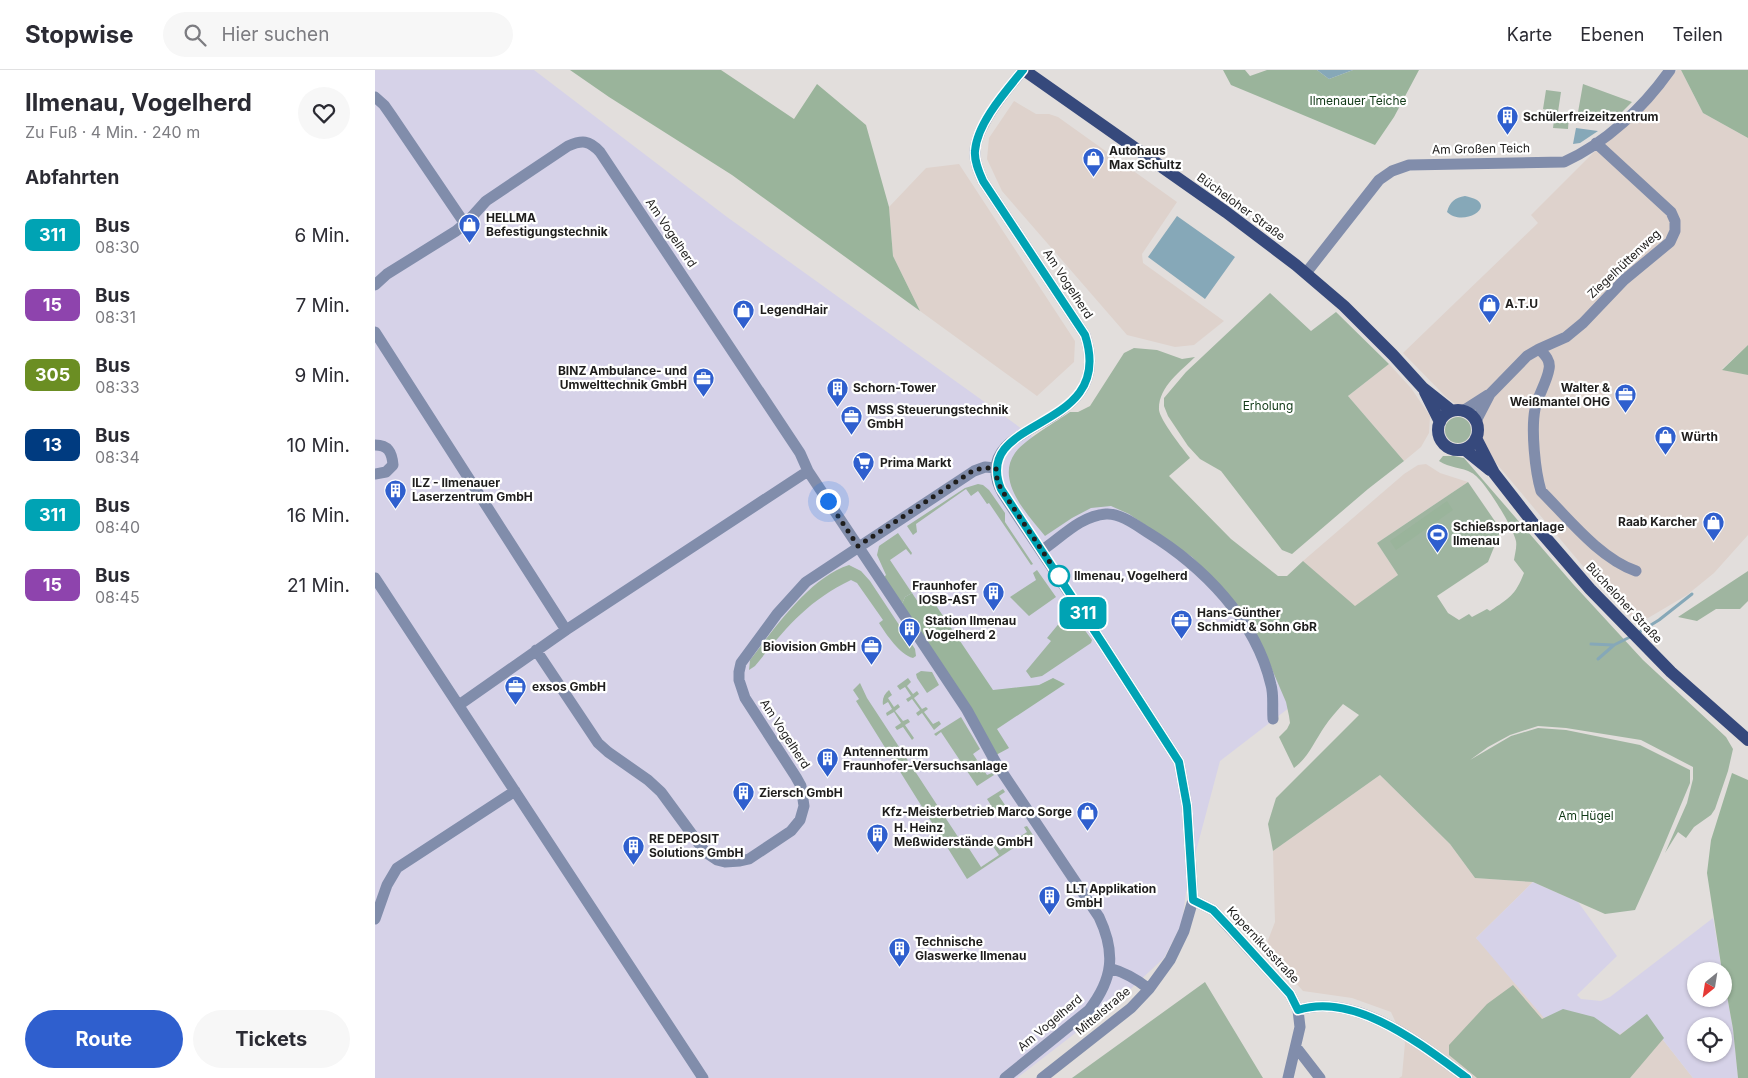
<!DOCTYPE html>
<html lang="de">
<head>
<meta charset="utf-8">
<style>
  body { margin:0; font-family:Inter,sans-serif; background:#f7f7f7; color:#2b2b33; height:100vh; display:flex; flex-direction:column; font-size:19px; white-space:nowrap }
  * { box-sizing:border-box; margin:0 }
  p { font-size:16px; color:#7c7c81 }
  .icon { flex:none; width:28px; height:28px; fill:none; stroke:currentColor; stroke-width:2; stroke-linecap:round; stroke-linejoin:round }
  .map { position:relative; flex:1; overflow:hidden }
  .drawer { display:flex; flex-direction:column; background:#fff; width:375px }
  .drawer>* { flex:none }
  .badge { padding:0 10px; border-radius:8px; font-size:18px; line-height:32px }
  .needle { width:32px; rotate:210deg }
  .fabs { position:absolute; left:1312px; top:892px; display:grid; gap:10px }
  .fabs a { display:grid; place-items:center; width:45px; height:45px; border-radius:50%; background:#fff; box-shadow:0 1px 4px #0004; font-size:25px }
  .you { position:absolute; width:25px; height:25px; margin:-12px; border:4px solid #fff; border-radius:50%; background:#1a73e8; box-shadow:0 0 0 8px #1a73e833 }
  .map>.badge { position:absolute; translate:-50% -50%; box-shadow:0 0 0 2px #fff }
  h2 { padding:0 25px; font-size:19px; line-height:45px }
  .round { display:grid; place-items:center; flex:none; width:52px; height:52px; border-radius:26px; background:#f7f7f7 }
  .head { display:flex; align-items:center; justify-content:space-between; height:85px; padding:0 25px }
  h1 { font-size:24px; font-weight:700; line-height:38px }
  .action { display:flex; gap:10px; margin-top:auto; padding:10px 25px }
  .action a { flex:1; height:58px; border-radius:30px; background:#2f5fce; color:#fff; font-size:20px; font-weight:700; line-height:58px; text-align:center }
  .action a+a { background:#f7f7f7; color:#2b2b33 }
  ul { padding:0; list-style:none }
  li { display:flex; align-items:center; gap:15px; height:70px; padding:0 25px }
  li div { flex:1 }
  li b { display:block; font-size:19px }
  li em { font-style:normal }
  li .badge { min-width:55px; font-weight:700; text-align:center }
  header { display:flex; align-items:center; gap:30px; box-sizing:border-box; height:70px; padding:0 25px; background:#fff; border-bottom:1px solid #e1e1e2 }
  header strong { font-size:24px }
  nav { display:flex; gap:28px; margin-inline-start:auto; font-size:18px }
  .search { width:350px; height:45px; background:#f7f7f7; display:flex; align-items:center; gap:12px; box-sizing:border-box; padding:0 18px; border-radius:28px; color:#7c7c81; font-size:19px }
  main { display:flex; flex:1; min-height:0 }
  .map>svg:first-child { display:block }
</style>
</head>
<body>
<header>
<strong>Stopwise</strong>
<div class="search"><svg class="icon" aria-label="search" viewBox="0 0 24 24"><circle cx="10" cy="10" r="6"/><path d="M15 15l6 6"/></svg>Hier suchen</div>
<nav><a>Karte</a><a>Ebenen</a><a>Teilen</a></nav>
</header>
<main>
<section class="drawer">
<div class="head"><div><h1>Ilmenau, Vogelherd</h1><p>Zu Fuß · 4 Min. · 240 m</p></div><a class="round"><svg class="icon" aria-label="heart" viewBox="0 0 24 24"><path d="M12 20l-8-8c-3-5 5-10 8-4 3-6 11-1 8 4z"/></svg></a></div>
<h2>Abfahrten</h2>
<ul>
<li><span class="badge" style="background:#00a3b4;color:#fff">311</span><div><b>Bus</b><p>08:30</p></div><em>6 Min.</em></li>
<li><span class="badge" style="background:#8e44ad;color:#fff">15</span><div><b>Bus</b><p>08:31</p></div><em>7 Min.</em></li>
<li><span class="badge" style="background:#6b8e23;color:#fff">305</span><div><b>Bus</b><p>08:33</p></div><em>9 Min.</em></li>
<li><span class="badge" style="background:#003b80;color:#fff">13</span><div><b>Bus</b><p>08:34</p></div><em>10 Min.</em></li>
<li><span class="badge" style="background:#00a3b4;color:#fff">311</span><div><b>Bus</b><p>08:40</p></div><em>16 Min.</em></li>
<li><span class="badge" style="background:#8e44ad;color:#fff">15</span><div><b>Bus</b><p>08:45</p></div><em>21 Min.</em></li>
</ul>
<div class="action"><a>Route</a><a>Tickets</a></div>
</section>
<div class="map">
<svg width="1373" height="1008" viewBox="0 0 1373 1008">
  <rect width="100%" height="100%" fill="#e2dedc"/>
  <!-- built -->
  <path fill="#ded2cc" d="M 1302,0 L 1306,0 L 1328,43 L 1373,68 L 1373,275 L 1347,299 L 1373,305 L 1373,465 L 1339,503 L 1312,525 L 1263,554 L 1223,514 L 1121,393 L 1109,378 L 1106,365 L 1108,353 L 1096,339 L 1083,336 L 1071,327 L 1028,283 L 1163,153 L 1156,145 L 1229,72 L 1260,46 Z
    M 639,31 L 661,44 L 674,44 L 683,47 L 802,132 L 767,184 L 768,193 L 849,251 L 819,275 L 800,277 L 752,265 L 627,121 L 612,89 L 614,68 Z
    M 584,94 L 700,271 L 699,292 L 662,326 L 545,241 L 518,186 L 514,137 L 551,98 Z
    M 1014,294 L 1036,318 L 1055,346 L 1054,363 L 1046,377 L 1029,391 L 973,326 Z
    M 1051,394 L 1065,403 L 1093,412 L 1002,473 L 1023,505 L 980,537 L 928,491 L 1029,404 L 1043,395 Z
    M 1005,705 L 1075,774 L 1100,808 L 1158,812 L 1101,868 L 1186,941 L 1270,947 L 1318,1008 L 1024,1008 L 1027,1006 L 1030,973 L 1016,942 L 977,928 L 928,921 L 890,878 L 900,852 L 898,781 Z"/>
  <!-- industrial -->
  <path fill="#d6d2e8" fill-rule="evenodd" d="M 0,0 L 159,0 L 352,147 L 661,369 L 852,508 L 928,627 L 845,691 L 812,815 L 807,853 L 789,888 L 746,928 L 642,1008 L 0,1008 Z
    M 1158,812 L 1203,832 L 1242,886 L 1202,925 L 1206,929 L 1226,931 L 1235,927 L 1338,848 L 1347,901 L 1321,901 L 1321,929 L 1349,929 L 1349,909 L 1358,959 L 1363,1008 L 1318,1008 L 1270,947 L 1244,965 L 1186,941 L 1169,948 L 1101,868 ZM 1321,956 L 1349,956 L 1349,984 L 1321,984 Z"/>
  <!-- green -->
  <path fill="#9fb5a0" d="M 1208,14 L 1257,32 L 1237,52 L 1202,48 Z
    M 1171,20 L 1186,22 L 1183,42 L 1168,39 Z
    M 1180,43 L 1194,45 L 1193,59 L 1178,58 Z
    M 895,223 L 936,261 L 961,242 L 1014,294 L 973,326 L 1029,391 L 993,419 L 917,484 L 907,480 L 846,401 L 825,389 L 813,376 L 793,346 L 789,336 L 789,328 L 811,302 Z
    M 759,278 L 782,280 L 807,289 L 820,287 C 806,301 783,317 784,340 C 785,350 808,379 815,388 L 794,406 L 856,469 L 903,506 L 912,506 L 928,491 L 980,536 L 1023,505 L 1002,473 L 1093,412 L 1126,460 L 1113,492 L 1062,526 L 1073,543 L 1084,550 L 1094,544 L 1097,547 L 1112,539 L 1115,541 C 1134,528 1140,526 1149,503 L 1139,490 C 1140,483 1142,477 1141,471 C 1138,457 1109,409 1097,403 C 1087,397 1074,398 1064,391 L 1068,386 L 1079,386 L 1089,388 L 1198,514 L 1268,590 L 1351,667 L 1358,679 L 1353,701 L 1340,739 L 1336,745 L 1319,757 L 1311,768 L 1303,762 L 1290,783 L 1312,733 L 1318,709 L 1318,697 L 1266,670 L 1191,658 L 1163,656 L 1135,665 L 1113,677 L 1095,690 L 1136,666 L 1163,658 L 1191,660 L 1265,675 L 1315,700 L 1315,713 L 1284,787 L 1260,840 L 1230,844 L 1158,812 L 1100,808 L 1075,774 L 1005,705 L 898,781 L 893,754 L 901,728 L 984,645 L 968,634 C 962,641 955,648 950,656 C 940,670 934,687 919,698 L 904,667 L 912,659 L 915,653 L 914,646 L 911,632 L 890,583 L 837,507 L 817,487 L 754,444 L 736,436 L 716,438 L 697,448 L 670,466 C 653,445 620,411 640,383 C 648,371 682,351 695,342 L 703,342 L 715,336 L 749,283 Z
    M1070 360a13 13 0 1 1 26 0a13 13 0 1 1-26 0Z
    M 603,414 L 608,415 L 614,420 L 630,443 L 630,452 L 658,494 L 656,495 L 614,433 L 612,434 L 603,421 L 596,426 L 591,419 L 541,454 L 542,462 L 538,465 L 532,456 L 590,418 Z
    M 523,463 L 537,483 L 536,485 L 531,479 L 515,490 L 537,523 L 530,527 L 527,534 L 509,507 L 511,505 L 502,485 L 504,476 Z
    M 474,495 L 486,501 L 495,511 L 540,579 L 541,586 L 538,588 C 525,585 511,564 504,553 L 508,550 L 482,513 L 476,510 C 432,531 410,559 380,596 L 374,600 L 375,590 C 400,558 434,508 474,495 Z
    M 662,500 L 681,527 L 654,546 L 635,527 L 661,510 L 658,503 Z
    M 1373,501 L 1373,531 L 1365,539 L 1341,539 L 1322,551 L 1303,547 Z
    M 695,540 L 717,570 L 716,573 L 667,606 L 656,608 L 651,601 L 676,571 L 672,568 Z
    M 546,601 L 557,602 L 564,615 L 552,623 L 542,608 L 541,604 Z
    M 533,608 L 536,612 L 532,616 L 538,624 L 542,621 L 544,624 L 539,628 L 547,639 L 551,637 L 553,639 L 549,642 L 558,654 L 564,651 L 566,654 L 559,660 L 547,643 L 543,646 L 541,643 L 545,640 L 537,629 L 533,632 L 531,629 L 536,626 L 530,617 L 525,620 L 522,616 Z
    M 485,613 L 492,628 L 587,773 L 593,777 L 606,797 L 624,785 L 617,775 L 620,774 L 625,780 L 652,762 L 649,757 L 652,756 L 658,765 L 592,809 L 481,631 L 484,629 L 478,620 Z
    M 514,620 L 517,625 L 513,628 L 519,637 L 523,634 L 525,637 L 520,641 L 528,651 L 533,649 L 535,652 L 530,655 L 539,668 L 537,670 L 528,657 L 522,660 L 520,657 L 526,653 L 519,642 L 512,646 L 511,643 L 517,639 L 513,632 L 508,635 C 507,629 509,624 514,620 Z
    M 586,647 L 605,679 L 598,684 L 612,705 L 617,703 L 619,705 L 602,716 L 566,662 L 561,666 L 559,664 Z
    M 628,719 L 630,722 L 624,726 L 634,741 L 624,748 L 612,729 Z
    M 830,912 L 888,1008 L 697,1008 Z
    M 1138,915 L 1167,949 L 1188,939 L 1219,947 L 1245,965 L 1272,944 L 1289,968 L 1255,1008 L 1102,1008 L 1074,985 L 1074,975 L 1112,934 Z"/>
  <!-- forest -->
  <path fill="#9ab49b" d="M 195,0 L 346,0 L 419,49 L 442,14 L 491,55 L 514,137 L 518,186 L 545,241 L 357,105 L 234,27 Z
    M 848,0 L 870,0 L 875,6 L 892,0 L 942,0 L 954,9 L 978,0 L 1044,0 L 1019,47 L 1000,75 L 856,15 Z
    M 1306,0 L 1373,0 L 1373,68 L 1328,43 Z
    M 1373,275 L 1373,305 L 1347,300 Z
    M 1072,431 L 1078,440 L 1021,480 L 1015,471 Z
    M 537,523 L 543,532 L 554,525 L 618,620 L 664,615 L 678,608 L 690,614 L 622,659 L 634,678 L 621,685 L 527,534 L 530,527 Z
    M 1357,703 L 1373,710 L 1373,1008 L 1363,1008 L 1358,959 L 1349,909 L 1349,901 L 1347,901 L 1332,803 L 1336,770 Z"/>
  <!-- water -->
  <path fill="#86a8b8" d="M 942,0 L 978,0 L 954,9 Z
    M 1201,58 L 1223,61 L 1205,73 L 1198,74 Z
    M 1090,126 C 1094,127 1099,128 1102,130 C 1117,140 1086,156 1072,142 C 1075,131 1080,128 1090,126 Z
    M 802,146 L 860,187 L 830,229 L 773,187 Z"/>
  <g fill="none" stroke-linecap="round" stroke-linejoin="round">
    <!-- stream -->
    <path stroke="#86a8b8" stroke-width="3" d="M 1263,563 L 1284,550 L 1317,524
      M 1216,574 L 1238,575
      M 1223,589 L 1239,575 L 1257,566"/>
    <!-- minor -->
    <path stroke="#818dab" stroke-width="11" d="M 648,0 C 631,21 602,54 600,81 C 599,91 604,102 608,111 L 710,265 C 741,360 607,347 622,409 C 623,417 628,424 632,430 L 728,574 L 804,692 L 812,736 L 818,830 L 809,861 L 795,890 L 774,919 L 756,938 L 667,1008
      M 0,27 L 9,35 L 16,45 L 90,154
      M 931,203 L 1004,110 L 1017,101 L 1034,95 L 1189,92 C 1231,73 1269,37 1295,0
      M 0,215 L 12,204 L 81,161 L 93,151 L 111,131 L 193,76 C 207,70 214,70 225,82 L 425,383 L 433,401 L 592,640 L 621,693 L 724,847 C 741,883 738,909 714,940 L 630,1008
      M 0,262 L 191,560
      M 1164,279 C 1169,284 1176,290 1174,299 C 1172,312 1163,325 1160,339 C 1156,360 1160,401 1166,421 C 1193,448 1224,488 1261,501
      M 1088,341 L 1113,325
      M 1101,351 L 1115,324 L 1152,286 L 1164,279 L 1191,267 L 1208,253 L 1249,210 L 1295,172 L 1300,161 L 1300,151 L 1296,142 L 1221,73
      M 0,375 C 13,375 17,382 18,395 L 11,402 L 0,404
      M 666,481 C 687,467 705,446 731,444 C 745,443 761,455 772,462 C 828,496 881,550 896,615 C 899,625 897,638 898,649
      M 0,508 L 328,1008
      M 161,580 L 223,673 L 233,682 L 273,710 L 286,722 L 330,782 L 342,790 L 350,792 L 365,791 L 374,789 L 416,761 L 425,750 L 429,736 L 426,716 L 421,707 L 370,628 L 364,610 L 364,602 L 366,593 L 402,544 L 431,512 L 599,401 L 610,397 L 621,398
      M 84,635 L 191,560 L 433,401
      M 818,830 L 838,840 L 915,924 L 923,940 L 925,957 L 913,1008
      M 0,849 L 12,815 L 22,798 L 140,721
      M 734,898 C 749,902 763,910 774,919
      M 923,940 C 981,921 1048,976 1092,1008
      M 921,977 L 945,1008"/>
    <!-- major -->
    <path stroke="#36497c" stroke-width="12" d="M 649,0 L 851,142 L 921,195 L 969,236 L 1018,285 L 1048,318 L 1077,341
      M 1050,322 L 1065,352
      M1063 360a20 20 0 1 1 40 0a20 20 0 1 1-40 0Z
      M 1101,368 L 1119,403 L 1158,453 L 1215,519 L 1296,602 L 1373,670
      M 1089,379 L 1115,400"/>
  </g>
  <g fill="none" stroke-linecap="round" stroke-linejoin="round">
    <defs>
      <path id="line" d="M 648,0 C 631,21 602,53 600,81 C 599,91 604,102 608,111 L 710,265 C 742,364 596,344 626,419 L 728,574 L 804,692 L 812,736 L 818,830 L 838,840 L 854,857 L 915,924 L 923,940 C 980,921 1048,976 1092,1008"/>
    </defs>
    <!-- line casing -->
    <use href="#line" stroke="#fff" stroke-width="11"/>
    <!-- line -->
    <use href="#line" stroke="#00a3b4" stroke-width="8"/>
    <!-- walk -->
    <path stroke="#1f1e1d" stroke-width="5" stroke-dasharray="0 9" d="M 453,431 L 483,476 L 599,400 L 610,398 L 621,398 L 622,409 L 626,419 L 684,506"/>
  </g>
  <!-- icons -->
  <defs>
    <symbol id="building-pin" viewBox="-11 -11 22 30"><path d="M0 17L-7.5 6A9.5 9.5 0 1 1 7.5 6Z" fill="#2f5fce" stroke="#fff"/><path d="M-4-6H4V6H1V3H-1V6H-4ZM-2.5-4.3h1.7v1.8h-1.7ZM.8-4.3h1.7v1.8H.8ZM-2.5-1h1.7V.8h-1.7ZM.8-1h1.7V.8H.8Z" fill="#fff"/></symbol>
    <symbol id="shop-pin" viewBox="-11 -11 22 30"><path d="M0 17L-7.5 6A9.5 9.5 0 1 1 7.5 6Z" fill="#2f5fce" stroke="#fff"/><path d="M-5-2.5h2.3a2.7 3.5 0 0 1 5.4 0H5L5.5 6h-11ZM-1.5-2.5h3a1.5 2.3 0 0 0-3 0Z" fill="#fff"/></symbol>
    <symbol id="office-pin" viewBox="-11 -11 22 30"><path d="M0 17L-7.5 6A9.5 9.5 0 1 1 7.5 6Z" fill="#2f5fce" stroke="#fff"/><path d="M-6-3h4V-5.5h4V-3h4V5H-6ZM-1-4.5V-3h2v-1.5ZM-6 0V1H6V0Z" fill="#fff"/></symbol>
    <symbol id="supermarket-pin" viewBox="-11 -11 22 30"><path d="M0 17L-7.5 6A9.5 9.5 0 1 1 7.5 6Z" fill="#2f5fce" stroke="#fff"/><path d="M-6-5.5h2.5l.6 2H6L4.5 2H-2.5L-4.4-4H-6ZM-1.5 3.2a1.3 1.3 0 1 0 .1 0ZM3 3.2a1.3 1.3 0 1 0 .1 0Z" fill="#fff"/></symbol>
    <symbol id="stadium-pin" viewBox="-11 -11 22 30"><path d="M0 17L-7.5 6A9.5 9.5 0 1 1 7.5 6Z" fill="#2f5fce" stroke="#fff"/><path d="M0-5a6.5 5 0 1 0 0 10a6.5 5 0 1 0 0-10ZM-3.5-1.8h7v3.6h-7Z" fill="#fff"/></symbol>
  </defs>
  <g fill-rule="evenodd">
    <use href="#building-pin" x="1120" y="34" width="25" height="34"/>
    <use href="#shop-pin" x="706" y="76" width="25" height="34"/>
    <use href="#shop-pin" x="82" y="142" width="25" height="34"/>
    <use href="#shop-pin" x="1102" y="222" width="25" height="34"/>
    <use href="#shop-pin" x="356" y="228" width="25" height="34"/>
    <use href="#office-pin" x="316" y="296" width="25" height="34"/>
    <use href="#building-pin" x="450" y="306" width="25" height="34"/>
    <use href="#office-pin" x="1238" y="312" width="25" height="34"/>
    <use href="#office-pin" x="464" y="334" width="25" height="34"/>
    <use href="#shop-pin" x="1278" y="354" width="25" height="34"/>
    <use href="#supermarket-pin" x="476" y="380" width="25" height="34"/>
    <use href="#building-pin" x="8" y="408" width="25" height="34"/>
    <use href="#shop-pin" x="1326" y="440" width="25" height="34"/>
    <use href="#stadium-pin" x="1050" y="452" width="25" height="34"/>
    <use href="#building-pin" x="606" y="510" width="25" height="34"/>
    <use href="#office-pin" x="794" y="538" width="25" height="34"/>
    <use href="#building-pin" x="522" y="546" width="25" height="34"/>
    <use href="#office-pin" x="484" y="564" width="25" height="34"/>
    <use href="#office-pin" x="128" y="604" width="25" height="34"/>
    <use href="#building-pin" x="440" y="676" width="25" height="34"/>
    <use href="#building-pin" x="356" y="710" width="25" height="34"/>
    <use href="#shop-pin" x="700" y="730" width="25" height="34"/>
    <use href="#building-pin" x="490" y="752" width="25" height="34"/>
    <use href="#building-pin" x="246" y="764" width="25" height="34"/>
    <use href="#building-pin" x="662" y="814" width="25" height="34"/>
    <use href="#building-pin" x="512" y="866" width="25" height="34"/>
  </g>
  <!-- markers -->
  <circle fill="#fff" stroke="#00a3b4" stroke-width="2.5" cx="684" cy="506" r="10"/>
  <g text-anchor="middle" stroke-width="4.5" stroke-linejoin="round" paint-order="stroke">
    <!-- park labels -->
    <g font-size="12" fill="#123a18" stroke="#fff">
      <text x="983" y="35">Ilmenauer Teiche</text>
      <text x="893" y="340">Erholung</text>
      <text x="1211" y="750">Am Hügel</text>
    </g>
    <!-- poi labels -->
    <g font-size="12" font-weight="bold" fill="#1f1e1d" stroke="#fff" text-anchor="start">
      <text x="1148" y="51">Schülerfreizeitzentrum</text>
      <text x="734" y="85">Autohaus<tspan x="734" dy="14">Max Schultz</tspan></text>
      <text x="111" y="152">HELLMA<tspan x="111" dy="14">Befestigungstechnik</tspan></text>
      <text x="1130" y="238">A.T.U</text>
      <text x="385" y="244">LegendHair</text>
      <text x="312" y="305" text-anchor="end">BINZ Ambulance- und<tspan x="312" dy="14">Umwelttechnik GmbH</tspan></text>
      <text x="478" y="322">Schorn-Tower</text>
      <text x="1235" y="322" text-anchor="end">Walter &amp;<tspan x="1235" dy="14">Weißmantel OHG</tspan></text>
      <text x="492" y="344">MSS Steuerungstechnik<tspan x="492" dy="14">GmbH</tspan></text>
      <text x="1306" y="371">Würth</text>
      <text x="505" y="397">Prima Markt</text>
      <text x="37" y="417">ILZ - Ilmenauer<tspan x="37" dy="14">Laserzentrum GmbH</tspan></text>
      <text x="1322" y="456" text-anchor="end">Raab Karcher</text>
      <text x="1078" y="461">Schießsportanlage<tspan x="1078" dy="14">Ilmenau</tspan></text>
      <text x="602" y="520" text-anchor="end">Fraunhofer<tspan x="602" dy="14">IOSB-AST</tspan></text>
      <text x="822" y="547">Hans-Günther<tspan x="822" dy="14">Schmidt &amp; Sohn GbR</tspan></text>
      <text x="550" y="555">Station Ilmenau<tspan x="550" dy="14">Vogelherd 2</tspan></text>
      <text x="481" y="581" text-anchor="end">Biovision GmbH</text>
      <text x="157" y="621">exsos GmbH</text>
      <text x="468" y="686">Antennenturm<tspan x="468" dy="14">Fraunhofer-Versuchsanlage</tspan></text>
      <text x="384" y="727">Ziersch GmbH</text>
      <text x="697" y="746" text-anchor="end">Kfz-Meisterbetrieb Marco Sorge</text>
      <text x="519" y="762">H. Heinz<tspan x="519" dy="14">Meßwiderstände GmbH</tspan></text>
      <text x="274" y="773">RE DEPOSIT<tspan x="274" dy="14">Solutions GmbH</tspan></text>
      <text x="691" y="823">LLT Applikation<tspan x="691" dy="14">GmbH</tspan></text>
      <text x="540" y="876">Technische<tspan x="540" dy="14">Glaswerke Ilmenau</tspan></text>
    </g>
    <!-- street labels -->
    <g font-size="12" fill="#1f1e1d" stroke="#fff">
      <text transform="translate(1106 79) rotate(-1)" y="4">Am Großen Teich</text>
      <text transform="translate(866 137) rotate(36)" y="4">Bücheloher Straße</text>
      <text transform="translate(296 163) rotate(56)" y="4">Am Vogelherd</text>
      <text transform="translate(1249 194) rotate(-43)" y="4">Ziegelhüttenweg</text>
      <text transform="translate(693 214) rotate(57)" y="4">Am Vogelherd</text>
      <text transform="translate(1249 533) rotate(47)" y="4">Bücheloher Straße</text>
      <text transform="translate(410 664) rotate(57)" y="4">Am Vogelherd</text>
      <text transform="translate(888 875) rotate(47)" y="4">Kopernikusstraße</text>
      <text transform="translate(728 941) rotate(-40)" y="4">Mittelstraße</text>
      <text transform="translate(675 953) rotate(-40)" y="4">Am Vogelherd</text>
    </g>
    <!-- stop labels -->
    <g font-size="12" font-weight="bold" fill="#1f1e1d" stroke="#fff" text-anchor="start">
      <text x="699" y="510">Ilmenau, Vogelherd</text>
    </g>
  </g>
</svg>
<div class="fabs">
<a><svg class="needle" viewBox="-14 -14 28 28"><path d="M0-13l5 13h-10z" fill="#e53935"/><path d="M0 13l5-13h-10z" fill="#7c7c81"/></svg></a>
<a><svg class="icon" aria-label="locate" viewBox="0 0 24 24"><circle cx="12" cy="12" r="6"/><path d="M12 2v4M12 18v4M2 12h4M18 12h4"/></svg></a>
</div>
<div class="you" style="left:453px;top:431px"></div>
<b class="badge" style="left:708px;top:543px;background:#00a3b4;color:#fff">311</b>
</div>
</main>
</body>
</html>
